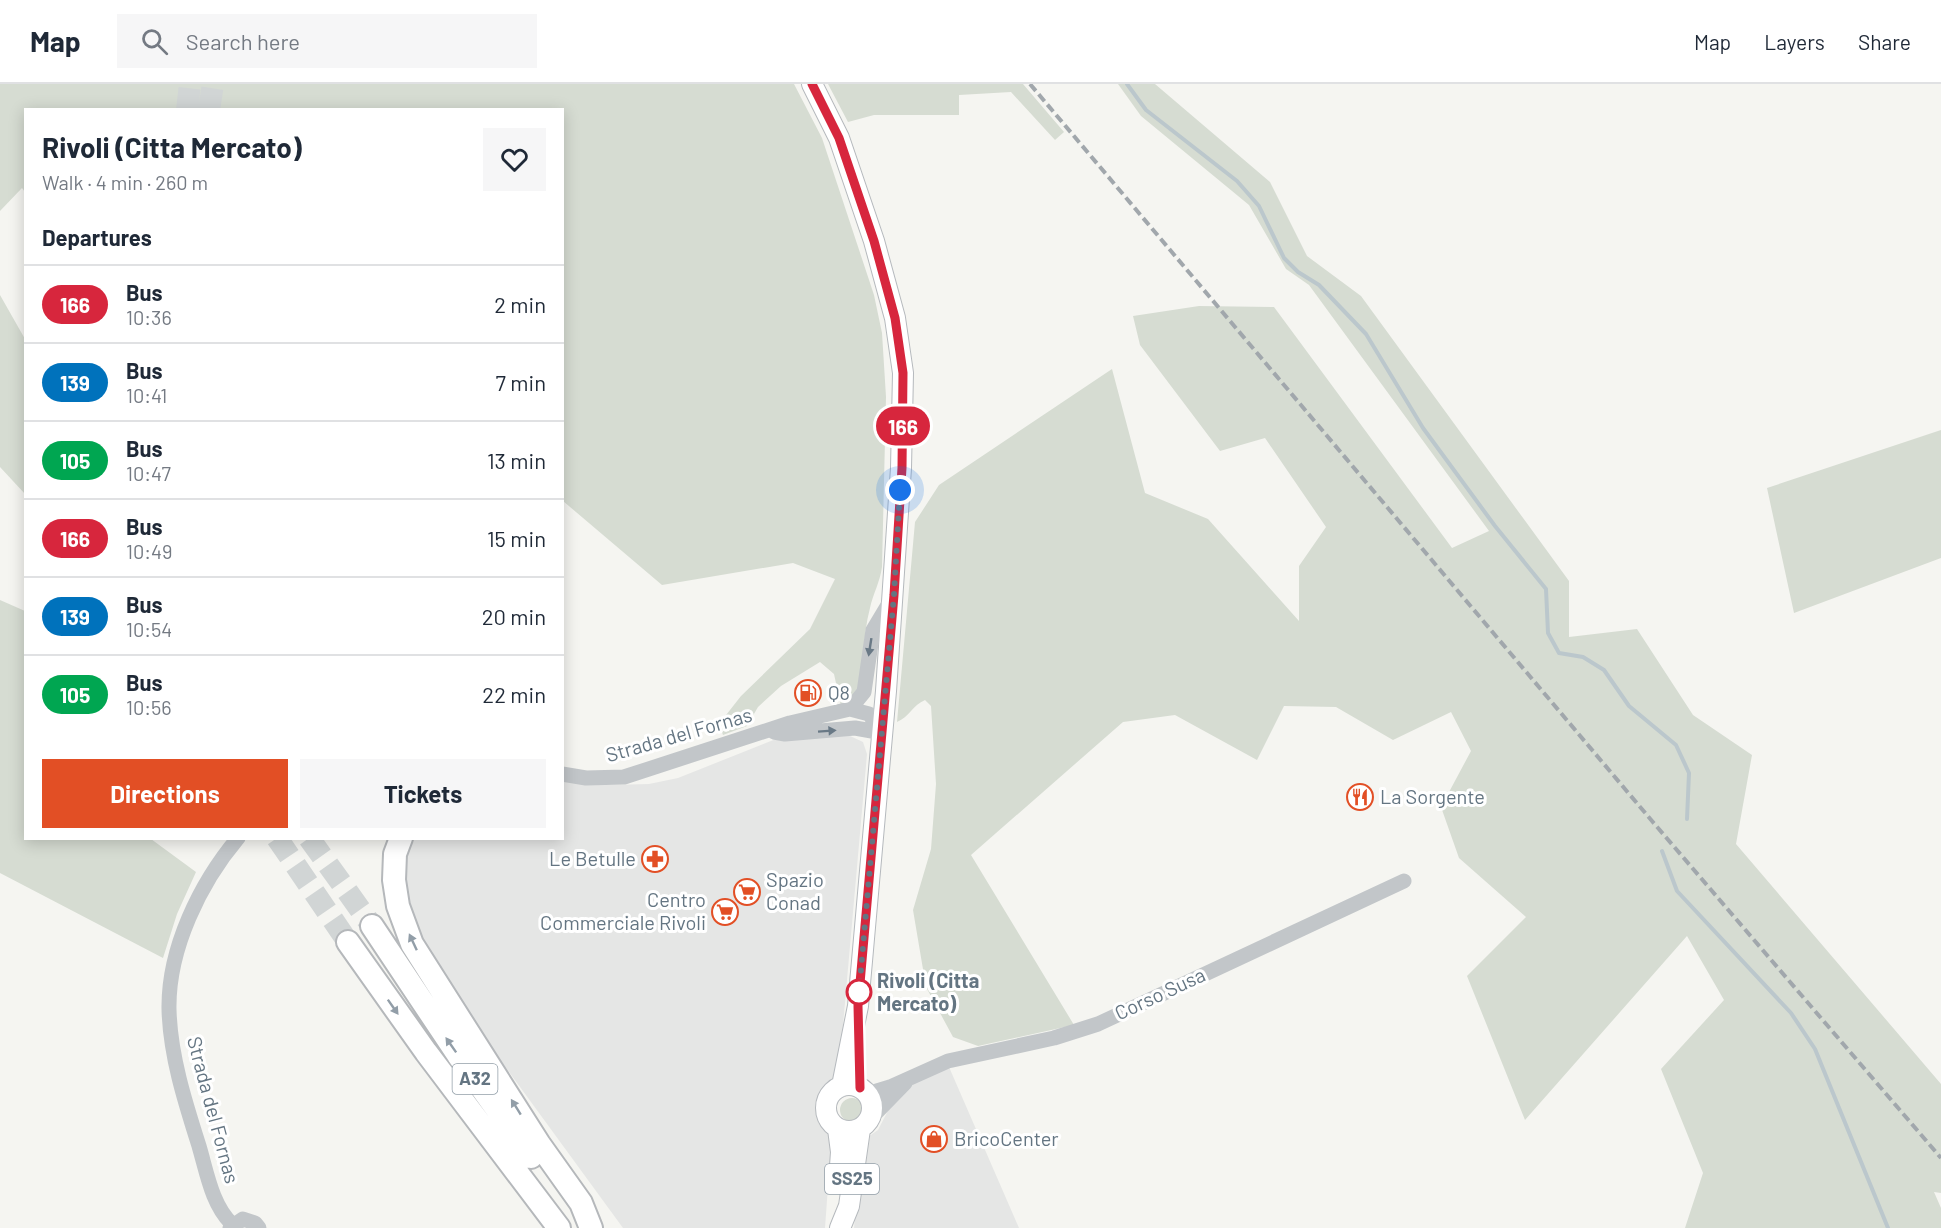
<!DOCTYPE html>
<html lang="en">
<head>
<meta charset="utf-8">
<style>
  body { margin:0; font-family:Barlow,sans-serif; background:#f6f6f7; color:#1f2937; height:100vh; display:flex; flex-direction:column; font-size:22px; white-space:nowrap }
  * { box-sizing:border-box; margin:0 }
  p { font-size:20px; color:#747a83 }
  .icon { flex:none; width:33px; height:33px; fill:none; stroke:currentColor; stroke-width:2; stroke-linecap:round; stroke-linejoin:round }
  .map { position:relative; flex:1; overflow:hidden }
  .side { position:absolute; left:24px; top:24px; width:540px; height:732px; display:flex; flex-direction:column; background:#fff; border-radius:0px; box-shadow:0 3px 15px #0003 }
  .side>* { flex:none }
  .badge { padding:0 12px; border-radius:20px; font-size:21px; line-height:39px }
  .you { position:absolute; width:30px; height:30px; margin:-15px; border:4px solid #fff; border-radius:50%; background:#1a73e8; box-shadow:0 0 0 9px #1a73e833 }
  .map>.badge { position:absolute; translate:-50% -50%; box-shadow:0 0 0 3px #fff }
  h2 { padding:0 18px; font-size:22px; line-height:54px }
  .round { display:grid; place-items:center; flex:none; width:63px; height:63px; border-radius:0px; background:#f6f6f7 }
  .summary { display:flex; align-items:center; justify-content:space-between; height:102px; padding:0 18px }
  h1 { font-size:28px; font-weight:700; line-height:45px }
  .action { display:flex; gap:12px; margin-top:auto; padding:12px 18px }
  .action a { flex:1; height:69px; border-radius:0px; background:#e24f25; color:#fff; font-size:24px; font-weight:700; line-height:69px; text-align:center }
  .action a+a { background:#f6f6f7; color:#1f2937 }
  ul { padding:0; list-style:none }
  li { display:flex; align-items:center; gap:18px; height:78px; padding:0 18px; border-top:2px solid #e0e1e3 }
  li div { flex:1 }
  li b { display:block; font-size:22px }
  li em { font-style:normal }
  li .badge { min-width:66px; font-weight:700; text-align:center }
  header { display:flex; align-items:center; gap:36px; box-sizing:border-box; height:84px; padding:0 30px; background:#fff; border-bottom:2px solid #e0e1e3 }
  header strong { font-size:28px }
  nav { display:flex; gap:33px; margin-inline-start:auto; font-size:21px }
  .search { width:420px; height:54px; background:#f6f6f7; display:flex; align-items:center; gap:15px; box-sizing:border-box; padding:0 21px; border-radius:0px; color:#747a83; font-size:22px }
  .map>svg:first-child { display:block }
</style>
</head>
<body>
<header>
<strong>Map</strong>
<div class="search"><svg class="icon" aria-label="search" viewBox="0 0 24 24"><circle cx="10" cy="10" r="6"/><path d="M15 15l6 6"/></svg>Search here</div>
<nav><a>Map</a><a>Layers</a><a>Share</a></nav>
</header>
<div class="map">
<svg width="1941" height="1144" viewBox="0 0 1941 1144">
  <rect width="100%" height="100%" fill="#f5f5f1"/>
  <!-- built -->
  <path fill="#e5e6e5" d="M 848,651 L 863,658 L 867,670 L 840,975 L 833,999 L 819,1018 L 818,1038 L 829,1051 L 831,1061 L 825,1144 L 623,1144 L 482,951 L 423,862 L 402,809 L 404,765 L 409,755 L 562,754 L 563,695 L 611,701 L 649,700 L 678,694 L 776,655 Z
    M 949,983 L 1019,1144 L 854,1144 L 861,1065 L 865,1055 L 878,1046 L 892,1019 L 916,997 Z"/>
  <!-- green -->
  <path fill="#d6dcd2" d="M 0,0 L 794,0 L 822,54 L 874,211 L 882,249 L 886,313 L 882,483 C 880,498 873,510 870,524 C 862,553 865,584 857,613 L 841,622 L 834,590 L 820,578 L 781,602 L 758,623 L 747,642 L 723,651 L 719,640 L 741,612 L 810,545 L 835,495 L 793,479 L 662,501 L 563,417 L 562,26 L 26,26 L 25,108 L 22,104 L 0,127 Z
    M 828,0 L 1023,0 L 1064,48 L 1055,56 L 1011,8 L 959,11 L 959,31 L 874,31 L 848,38 Z
    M 1118,0 L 1155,0 L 1270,98 L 1307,172 L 1361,212 L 1569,497 L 1569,553 L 1637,545 L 1693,631 L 1752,671 L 1736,760 L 1941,1000 L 1941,1109 L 1934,1108 L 1941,1124 L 1941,1144 L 1685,1144 L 1703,1089 L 1661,985 L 1724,916 L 1687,852 L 1525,1036 L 1467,892 L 1526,833 L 1459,774 L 1441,723 L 1471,667 L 1451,628 L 1393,656 L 1336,623 L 1284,622 L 1257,676 L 1175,631 L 1123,638 L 971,771 L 1074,941 L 978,962 L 953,953 L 926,903 L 913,826 L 931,765 L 936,700 L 931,622 L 925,616 C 913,621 909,633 897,638 L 915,438 L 939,401 L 1112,285 L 1145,409 L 1208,435 L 1299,537 L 1299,482 L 1326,443 L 1265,354 L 1220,367 L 1140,261 L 1133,232 L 1199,222 L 1274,223 L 1452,464 L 1489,447 L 1309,201 L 1286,185 L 1249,121 L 1141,32 Z
    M 0,211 L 25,255 L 25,410 L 0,383 Z
    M 1941,346 L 1941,474 L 1794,529 L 1767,404 Z
    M 0,516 L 25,527 L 26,754 L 151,755 L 196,788 L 177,830 L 163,874 L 0,789 Z
    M840 1026a12 12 0 1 1 24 0a12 12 0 1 1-24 0Z"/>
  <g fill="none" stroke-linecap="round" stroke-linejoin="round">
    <!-- stream -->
    <path stroke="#bbc7cc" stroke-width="4" d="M 1127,0 L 1146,26 L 1237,97 L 1259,122 L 1284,174 L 1298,188 L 1319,201 L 1366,250 L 1423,344 L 1495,442 L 1546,505 L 1548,549 L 1559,569 L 1583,573 L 1604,586 L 1629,622 L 1676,661 L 1689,689 L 1687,735
      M 1662,767 L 1677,807 L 1791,929 L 1815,965 L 1888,1144"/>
    <!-- highway-tunnel -->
    <path stroke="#d1d5d5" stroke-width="22" stroke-dasharray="22 11" stroke-linecap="butt" d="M 187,26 L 190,0
      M 209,26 L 213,0
      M 277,754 L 348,858
      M 309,754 L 372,842"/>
    <defs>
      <path id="major" d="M 812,0 L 839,54 L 874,157 L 895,234 L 903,289 L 901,384 L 886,607 L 858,922 L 842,1002
        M826 1024a23 23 0 1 1 46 0a23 23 0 1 1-46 0Z
        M 838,1045 L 841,1068 L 839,1096
        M 840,1144 L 849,1122 L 860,1045"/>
      <path id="highway" d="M 401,754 L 395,770 L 394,796 L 398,822 L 412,860 L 539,1060 L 581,1119 L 591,1144
        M 372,842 L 458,971 L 531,1073
        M 348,858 L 426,968 L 559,1144"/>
    </defs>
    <!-- major casing -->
    <use href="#major" stroke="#b5b9bd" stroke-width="22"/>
    <!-- highway casing -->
    <use href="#highway" stroke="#b5b8bb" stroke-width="26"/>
    <!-- minor -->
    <path stroke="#c2c6c9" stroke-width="15" d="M 850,625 L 864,608 L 873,546 L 891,516
      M 774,648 L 785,650 L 855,644 L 883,649
      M 562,690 L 586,694 L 624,693 L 790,639 L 850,625 L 869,630 L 883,649
      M 867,1010 L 890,1003 L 948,977 L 1054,954 L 1098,940 L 1404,797
      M 869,1036 L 905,999
      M 232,1140 C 212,1121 207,1089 199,1062 C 185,1018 170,971 169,925 C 168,865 200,799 238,754
      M 230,1144 L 243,1135 L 255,1139 L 259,1144"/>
    <!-- major -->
    <use href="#major" stroke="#fff" stroke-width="20"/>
    <!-- highway -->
    <use href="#highway" stroke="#fff" stroke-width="22"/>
    <!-- rail -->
    <path stroke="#a1a7ac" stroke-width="4" stroke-dasharray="9 4.5" stroke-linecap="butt" d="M 1030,0 L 1652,737 L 1941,1074"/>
  </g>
  <!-- one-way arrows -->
  <defs><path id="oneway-solid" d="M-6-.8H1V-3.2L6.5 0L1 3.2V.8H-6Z" transform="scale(1.5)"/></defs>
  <g fill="#697986">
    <use href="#oneway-solid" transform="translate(870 563) rotate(99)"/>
    <use href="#oneway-solid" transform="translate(827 647) rotate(-4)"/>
  </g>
  <g fill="#929ea8">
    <use href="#oneway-solid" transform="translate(413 858) rotate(-115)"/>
    <use href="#oneway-solid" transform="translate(393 923) rotate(55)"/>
    <use href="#oneway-solid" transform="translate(451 961) rotate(-125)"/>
    <use href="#oneway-solid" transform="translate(516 1023) rotate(-122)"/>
  </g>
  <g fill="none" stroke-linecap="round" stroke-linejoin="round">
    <defs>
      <path id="line" d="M 812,0 L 839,54 L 874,157 L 895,234 L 903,289 L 902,384 L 894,511 L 858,922 L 860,1004"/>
    </defs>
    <!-- line casing -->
    <use href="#line" stroke="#fff" stroke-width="14"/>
    <!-- line -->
    <use href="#line" stroke="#d7263d" stroke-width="9"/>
    <!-- walk -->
    <path stroke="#647582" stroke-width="6" stroke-dasharray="0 10.8" d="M 859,908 L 894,511 L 900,406"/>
  </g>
  <!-- icons -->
  <defs>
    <symbol id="fuel-ring" viewBox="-11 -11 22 22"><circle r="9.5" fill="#fff" stroke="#e24f25" stroke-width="1.5"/><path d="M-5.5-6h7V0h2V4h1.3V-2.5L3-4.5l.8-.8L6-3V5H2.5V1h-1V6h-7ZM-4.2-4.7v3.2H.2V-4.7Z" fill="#e24f25"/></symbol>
    <symbol id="restaurant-ring" viewBox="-11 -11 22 22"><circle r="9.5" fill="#fff" stroke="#e24f25" stroke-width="1.5"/><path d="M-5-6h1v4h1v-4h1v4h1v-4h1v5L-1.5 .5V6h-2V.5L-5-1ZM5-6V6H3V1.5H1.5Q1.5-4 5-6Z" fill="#e24f25"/></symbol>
    <symbol id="pharmacy-ring" viewBox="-11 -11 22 22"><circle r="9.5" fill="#fff" stroke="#e24f25" stroke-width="1.5"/><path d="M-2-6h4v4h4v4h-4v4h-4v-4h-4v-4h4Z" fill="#e24f25"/></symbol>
    <symbol id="supermarket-ring" viewBox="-11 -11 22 22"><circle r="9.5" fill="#fff" stroke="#e24f25" stroke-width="1.5"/><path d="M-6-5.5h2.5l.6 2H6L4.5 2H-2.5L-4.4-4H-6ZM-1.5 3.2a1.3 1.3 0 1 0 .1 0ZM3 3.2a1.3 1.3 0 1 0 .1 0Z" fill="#e24f25"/></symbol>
    <symbol id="shop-ring" viewBox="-11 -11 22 22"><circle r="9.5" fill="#fff" stroke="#e24f25" stroke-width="1.5"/><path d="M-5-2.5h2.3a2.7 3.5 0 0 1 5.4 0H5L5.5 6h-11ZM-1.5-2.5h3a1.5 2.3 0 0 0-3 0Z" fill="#e24f25"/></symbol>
  </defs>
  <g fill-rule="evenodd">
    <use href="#fuel-ring" x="793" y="594" width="30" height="30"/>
    <use href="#restaurant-ring" x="1345" y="698" width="30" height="30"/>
    <use href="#pharmacy-ring" x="640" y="760" width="30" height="30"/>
    <use href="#supermarket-ring" x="732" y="793" width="30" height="30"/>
    <use href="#supermarket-ring" x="710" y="813" width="30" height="30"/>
    <use href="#shop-ring" x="919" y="1040" width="30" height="30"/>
  </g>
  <!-- markers -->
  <circle fill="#fff" stroke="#d7263d" stroke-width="3" cx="859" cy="908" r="12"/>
  <g text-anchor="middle" stroke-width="6" stroke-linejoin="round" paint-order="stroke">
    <!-- shield labels -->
    <g fill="#fff" stroke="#929ea8" stroke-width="1.5">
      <rect x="452.5" y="980" width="45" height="30" rx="4.5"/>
      <rect x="825" y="1080" width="54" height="30" rx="4.5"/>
    </g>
    <g font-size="18" font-weight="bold" fill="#647582">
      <text x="475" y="1001">A32</text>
      <text x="852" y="1101">SS25</text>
    </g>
    <!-- poi labels -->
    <g font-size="20" fill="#647582" stroke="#fff" text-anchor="start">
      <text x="828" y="616">Q8</text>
      <text x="1380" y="720">La Sorgente</text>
      <text x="636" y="782" text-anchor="end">Le Betulle</text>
      <text x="766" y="803">Spazio<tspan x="766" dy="23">Conad</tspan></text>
      <text x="706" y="823" text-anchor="end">Centro<tspan x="706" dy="23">Commerciale Rivoli</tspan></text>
      <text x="954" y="1062">BricoCenter</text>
    </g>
    <!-- street labels -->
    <g font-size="20" fill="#647582" stroke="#fff">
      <text transform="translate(679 651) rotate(-16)" y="7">Strada del Fornas</text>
      <text transform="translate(1160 910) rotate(-25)" y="7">Corso Susa</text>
      <text transform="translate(213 1026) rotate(75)" y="7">Strada del Fornas</text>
    </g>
    <!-- stop labels -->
    <g font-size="20" font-weight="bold" fill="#647582" stroke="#fff" text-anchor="start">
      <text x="877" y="904">Rivoli (Citta<tspan x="877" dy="23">Mercato)</tspan></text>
    </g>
  </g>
</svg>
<div class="you" style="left:900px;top:406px"></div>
<b class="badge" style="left:903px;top:342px;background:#d7263d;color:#fff">166</b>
<section class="side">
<div class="summary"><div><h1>Rivoli (Citta Mercato)</h1><p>Walk · 4 min · 260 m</p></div><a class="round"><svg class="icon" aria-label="heart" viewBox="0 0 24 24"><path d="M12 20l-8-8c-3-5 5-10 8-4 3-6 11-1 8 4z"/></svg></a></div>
<h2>Departures</h2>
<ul>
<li><span class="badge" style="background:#d7263d;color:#fff">166</span><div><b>Bus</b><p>10:36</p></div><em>2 min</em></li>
<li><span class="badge" style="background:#0072bc;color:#fff">139</span><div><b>Bus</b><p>10:41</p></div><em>7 min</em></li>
<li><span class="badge" style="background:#00a651;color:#fff">105</span><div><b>Bus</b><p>10:47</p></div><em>13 min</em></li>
<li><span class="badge" style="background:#d7263d;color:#fff">166</span><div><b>Bus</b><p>10:49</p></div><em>15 min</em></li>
<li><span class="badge" style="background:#0072bc;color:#fff">139</span><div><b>Bus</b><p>10:54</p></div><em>20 min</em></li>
<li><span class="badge" style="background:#00a651;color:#fff">105</span><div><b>Bus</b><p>10:56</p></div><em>22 min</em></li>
</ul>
<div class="action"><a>Directions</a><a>Tickets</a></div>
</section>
</div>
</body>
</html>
